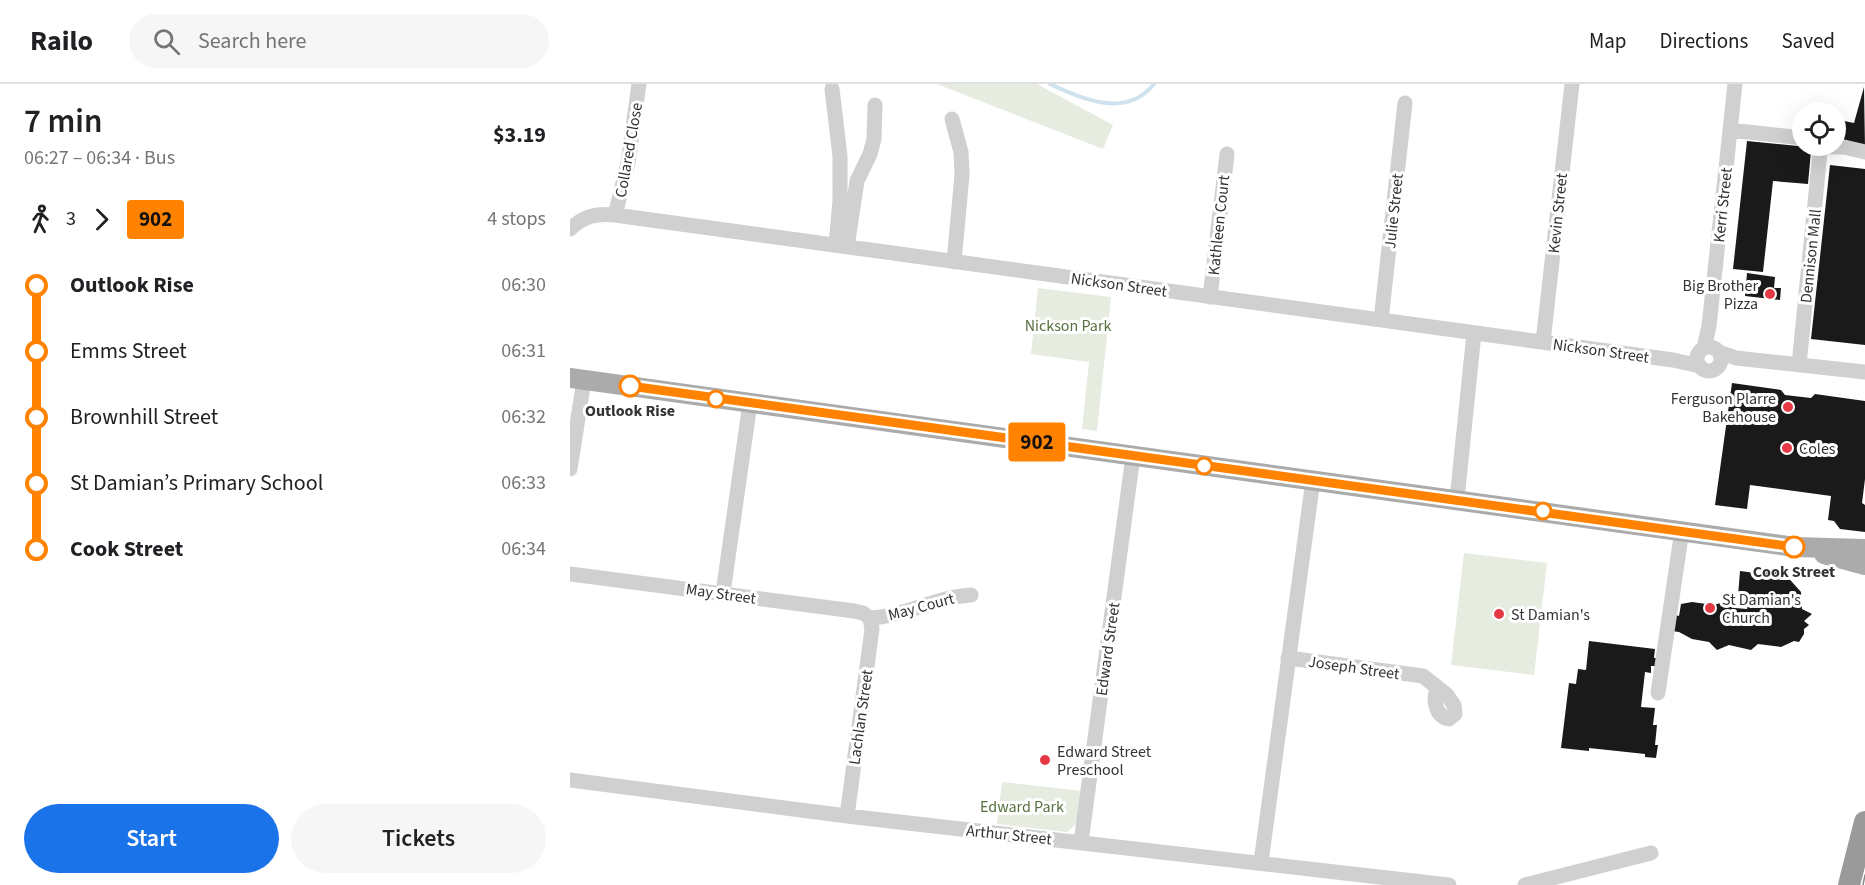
<!DOCTYPE html>
<html lang="en">
<head>
<meta charset="utf-8">
<style>
  body { margin:0; font-family:"Source Sans 3",sans-serif; background:#f6f6f6; color:#202124; height:100vh; display:flex; flex-direction:column; font-size:22px; white-space:nowrap }
  * { box-sizing:border-box; margin:0 }
  p { font-size:20px; color:#757577 }
  .icon { flex:none; width:33px; height:33px; fill:none; stroke:currentColor; stroke-width:2; stroke-linecap:round; stroke-linejoin:round }
  .map { position:relative; flex:1; overflow:hidden }
  .side { display:flex; flex-direction:column; background:#fff; width:570px }
  .side>* { flex:none }
  .badge { padding:0 12px; border-radius:4px; font-size:21px; line-height:39px }
  .controls { position:absolute; left:1222px; top:18px; display:grid; gap:12px }
  .controls a { display:grid; place-items:center; width:54px; height:54px; border-radius:50%; background:#fff; box-shadow:0 6px 24px #0002; font-size:30px }
  .map>.badge { position:absolute; translate:-50% -50%; box-shadow:0 0 0 3px #fff }
  .legs { display:flex; align-items:center; gap:9px; height:66px; padding:0 24px; font-size:20px }
  .legs p { margin-inline-start:auto }
  .overview { display:flex; align-items:center; justify-content:space-between; height:102px; padding:0 24px }
  h1 { font-size:33px; font-weight:600; line-height:45px }
  .cta { display:flex; gap:12px; margin-top:auto; padding:12px 24px }
  .cta a { flex:1; height:69px; border-radius:36px; background:#1a73e8; color:#fff; font-size:24px; font-weight:600; line-height:69px; text-align:center }
  .cta a+a { background:#f6f6f6; color:#202124 }
  ul { padding:0 24px; list-style:none }
  li { display:flex; align-items:center; gap:21px; height:66px; font-size:22px }
  li i { display:grid; place-items:center; width:9px; height:100%; margin:0 8px; background:currentColor }
  li i::after { content:''; width:15px; height:15px; margin:-8px; border:4px solid; border-radius:50%; background:#fff }
  li p { margin-inline-start:auto }
  li:first-child i { background:linear-gradient(#0000 50%,currentColor 0) }
  li:last-child i { background:linear-gradient(currentColor 50%,#0000 0) }
  header { display:flex; align-items:center; gap:36px; box-sizing:border-box; height:84px; padding:0 30px; background:#fff; border-bottom:2px solid #e0e0e0 }
  header strong { font-size:28px }
  nav { display:flex; gap:33px; margin-inline-start:auto; font-size:21px }
  .search { width:420px; height:54px; background:#f6f6f6; display:flex; align-items:center; gap:15px; box-sizing:border-box; padding:0 21px; border-radius:33px; color:#757577; font-size:22px }
  main { display:flex; flex:1; min-height:0 }
  .map>svg:first-child { display:block }
</style>
</head>
<body>
<header>
<strong>Railo</strong>
<div class="search"><svg class="icon" aria-label="search" viewBox="0 0 24 24"><circle cx="10" cy="10" r="6"/><path d="M15 15l6 6"/></svg>Search here</div>
<nav><a>Map</a><a>Directions</a><a>Saved</a></nav>
</header>
<main>
<section class="side">
<div class="overview"><div><h1>7 min</h1><p>06:27 – 06:34 · Bus</p></div><b>$3.19</b></div>
<div class="legs"><svg class="icon" aria-label="walk" viewBox="0 0 24 24"><circle cx="13" cy="4" r="2"/><path d="M13 8l-2 6 4 7M11 14l-3 7M7 12l3-4h3l4 4"/></svg>3<svg class="icon" aria-label="forward" viewBox="0 0 24 24"><path d="M9 5l7 7-7 7"/></svg><b class="badge" style="background:#ff8200;color:#111">902</b><p>4 stops</p></div>
<ul>
<li><i style="color:#ff8200"></i><b>Outlook Rise</b><p>06:30</p></li>
<li><i style="color:#ff8200"></i><span>Emms Street</span><p>06:31</p></li>
<li><i style="color:#ff8200"></i><span>Brownhill Street</span><p>06:32</p></li>
<li><i style="color:#ff8200"></i><span>St Damian’s Primary School</span><p>06:33</p></li>
<li><i style="color:#ff8200"></i><b>Cook Street</b><p>06:34</p></li>
</ul>
<div class="cta"><a>Start</a><a>Tickets</a></div>
</section>
<div class="map">
<svg width="1295" height="801" viewBox="0 0 1295 801">
  <rect width="100%" height="100%" fill="#fff"/>
  <!-- green -->
  <path fill="#e6ecdf" d="M 367,0 L 467,0 L 543,41 L 533,65 Z
    M 468,204 L 541,213 L 527,347 L 512,345 L 519,278 L 461,270 Z
    M 894,469 L 977,479 L 964,591 L 881,581 Z
    M 432,698 L 512,707 C 510,724 512,738 497,748 L 427,740 Z"/>
  <g fill="none" stroke-linecap="round" stroke-linejoin="round">
    <!-- stream -->
    <path stroke="#cfe2ee" stroke-width="4" d="M 480,0 C 513,15 556,35 584,0"/>
  </g>
  <!-- building -->
  <path fill="#1a1a1a" d="M 1294,3 L 1295,63 L 1268,57 L 1274,37 L 1284,39 Z
    M 1177,57 L 1238,63 L 1241,67 L 1238,100 L 1203,97 L 1193,188 L 1163,185 Z
    M 1260,81 L 1295,85 L 1295,261 L 1241,255 Z
    M 1177,189 L 1205,193 L 1204,204 L 1211,204 L 1210,216 L 1175,212 Z
    M 1162,299 L 1211,306 L 1215,311 L 1241,314 L 1245,310 L 1295,317 L 1295,395 L 1292,419 L 1295,421 L 1295,448 L 1270,445 L 1264,437 L 1258,436 L 1261,412 L 1180,401 L 1177,425 L 1145,421 Z
    M 1204,483 L 1209,490 L 1214,489 L 1231,508 L 1232,525 L 1242,530 L 1234,537 L 1239,541 L 1234,545 L 1234,550 L 1229,558 L 1224,557 L 1211,563 L 1188,560 L 1181,566 L 1159,561 L 1147,566 L 1139,558 L 1122,555 L 1109,548 L 1101,547 L 1102,530 L 1109,532 L 1111,520 L 1122,518 L 1144,521 L 1156,517 L 1165,524 L 1177,525 L 1180,513 L 1168,512 L 1170,487 L 1194,490 Z
    M 1019,557 L 1085,565 L 1084,574 L 1088,574 L 1087,582 L 1081,582 L 1081,589 L 1075,588 L 1071,623 L 1085,624 L 1083,641 L 1087,641 L 1085,661 L 1088,661 L 1086,674 L 1075,673 L 1075,670 L 1019,664 L 1019,667 L 991,664 L 999,599 L 1006,600 L 1008,585 L 1016,586 Z"/>
  <g fill="none" stroke-linecap="round" stroke-linejoin="round">
    <!-- minor -->
    <path stroke="#d0d0d0" stroke-width="15" d="M 262,5 L 270,72 L 270,117 L 266,161
      M 382,35 L 391,68 L 392,91 L 384,178
      M 1160,46 L 1233,54
      M 1249,63 L 1274,63 L 1295,68
      M 45,131 L 58,79 L 69,0
      M 0,145 C 14,132 26,129 45,131 L 1103,276 L 1130,282
      M 277,163 L 287,97 L 300,70 L 304,55 L 305,21
      M 640,213 L 657,70
      M 811,236 L 835,19
      M 973,258 L 1002,0
      M1127 275a12 12 0 1 1 24 0a12 12 0 1 1-24 0Z
      M 1134,264 L 1139,242 L 1165,0
      M 1149,268 L 1166,274 L 1295,288
      M 1229,281 L 1250,68 L 1248,62
      M 0,385 L 14,296
      M 887,415 L 904,249
      M 0,490 L 284,527 L 293,529 L 300,534
      M 153,509 L 180,319
      M 300,534 C 336,532 366,513 401,511
      M 718,574 L 853,592 L 877,611 L 884,621 L 885,630 L 879,635 C 865,632 863,616 867,605
      M 1088,609 L 1112,446
      M 0,696 L 277,732 L 879,801
      M 277,732 L 302,545 L 300,534
      M 511,758 L 563,372
      M 691,778 L 743,396
      M 955,801 L 1081,769"/>
    <!-- major -->
    <path stroke="#ababab" stroke-width="20" d="M 0,294 L 1225,463 L 1295,465
      M 1254,470 L 1295,481"/>
    <!-- highway -->
    <path stroke="#9a9a9a" stroke-width="22" d="M 1279,801 L 1295,738"/>
    <!-- tram -->
    <path stroke="#888" stroke-width="1.5" d="M 1293,801 L 1295,791"/>
  </g>
  <g fill="none" stroke-linecap="round" stroke-linejoin="round">
    <defs>
      <path id="line-1" d="M 60,302 L 1224,463"/>
    </defs>
    <!-- line-1 casing -->
    <use href="#line-1" stroke="#fff" stroke-width="14"/>
    <!-- line-1 -->
    <use href="#line-1" stroke="#ff8200" stroke-width="9"/>
  </g>
  <!-- markers -->
  <g fill="#e63946" stroke="#fff" stroke-width="2">
    <circle cx="1200" cy="210" r="6"/>
    <circle cx="1218" cy="323" r="6"/>
    <circle cx="1217" cy="364" r="6"/>
    <circle cx="1140" cy="524" r="6"/>
    <circle cx="929" cy="530" r="6"/>
    <circle cx="475" cy="676" r="6"/>
  </g>
  <g fill="#fff" stroke="#ff8200" stroke-width="3">
    <circle cx="60" cy="302" r="10"/>
    <circle cx="146" cy="315" r="8"/>
    <circle cx="634" cy="382" r="8"/>
    <circle cx="973" cy="427" r="8"/>
    <circle cx="1224" cy="463" r="10"/>
  </g>
  <g text-anchor="middle" stroke-width="6" stroke-linejoin="round" paint-order="stroke">
    <!-- street labels -->
    <g font-size="16" fill="#333" stroke="#fff">
      <text transform="translate(58 66) rotate(-80)" y="6">Collared Close</text>
      <text transform="translate(1152 121) rotate(-84)" y="6">Kerri Street</text>
      <text transform="translate(823 127) rotate(-84)" y="6">Julie Street</text>
      <text transform="translate(987 129) rotate(-84)" y="6">Kevin Street</text>
      <text transform="translate(648 141) rotate(-84)" y="6">Kathleen Court</text>
      <text transform="translate(1240 172) rotate(-84)" y="6">Dennison Mall</text>
      <text transform="translate(549 200) rotate(8)" y="6">Nickson Street</text>
      <text transform="translate(1031 266) rotate(8)" y="6">Nickson Street</text>
      <text transform="translate(151 509) rotate(8)" y="6">May Street</text>
      <text transform="translate(351 522) rotate(-15)" y="6">May Court</text>
      <text transform="translate(537 565) rotate(-82)" y="6">Edward Street</text>
      <text transform="translate(784 583) rotate(8)" y="6">Joseph Street</text>
      <text transform="translate(290 633) rotate(-82)" y="6">Lachlan Street</text>
      <text transform="translate(439 750) rotate(6)" y="6">Arthur Street</text>
    </g>
    <!-- poi labels -->
    <g font-size="16" fill="#333" stroke="#fff" text-anchor="start">
      <text x="1188" y="207" text-anchor="end">Big Brother<tspan x="1188" dy="18">Pizza</tspan></text>
      <text x="1206" y="320" text-anchor="end">Ferguson Plarre<tspan x="1206" dy="18">Bakehouse</tspan></text>
      <text x="1229" y="370">Coles</text>
      <text x="1152" y="521">St Damian's<tspan x="1152" dy="18">Church</tspan></text>
      <text x="941" y="536">St Damian's</text>
      <text x="487" y="673">Edward Street<tspan x="487" dy="18">Preschool</tspan></text>
    </g>
    <!-- park labels -->
    <g font-size="16" fill="#56703f" stroke="#fff">
      <text x="498" y="247">Nickson Park</text>
      <text x="452" y="728">Edward Park</text>
    </g>
    <!-- stop labels -->
    <g font-size="16" font-weight="bold" fill="#333" stroke="#fff">
      <text x="60" y="332">Outlook Rise</text>
      <text x="1224" y="493">Cook Street</text>
    </g>
  </g>
</svg>
<div class="controls">
<a><svg class="icon" aria-label="locate" viewBox="0 0 24 24"><circle cx="12" cy="12" r="6"/><path d="M12 2v4M12 18v4M2 12h4M18 12h4"/></svg></a>
</div>
<b class="badge" style="left:467px;top:358px;background:#ff8200;color:#111">902</b>
</div>
</main>
</body>
</html>
